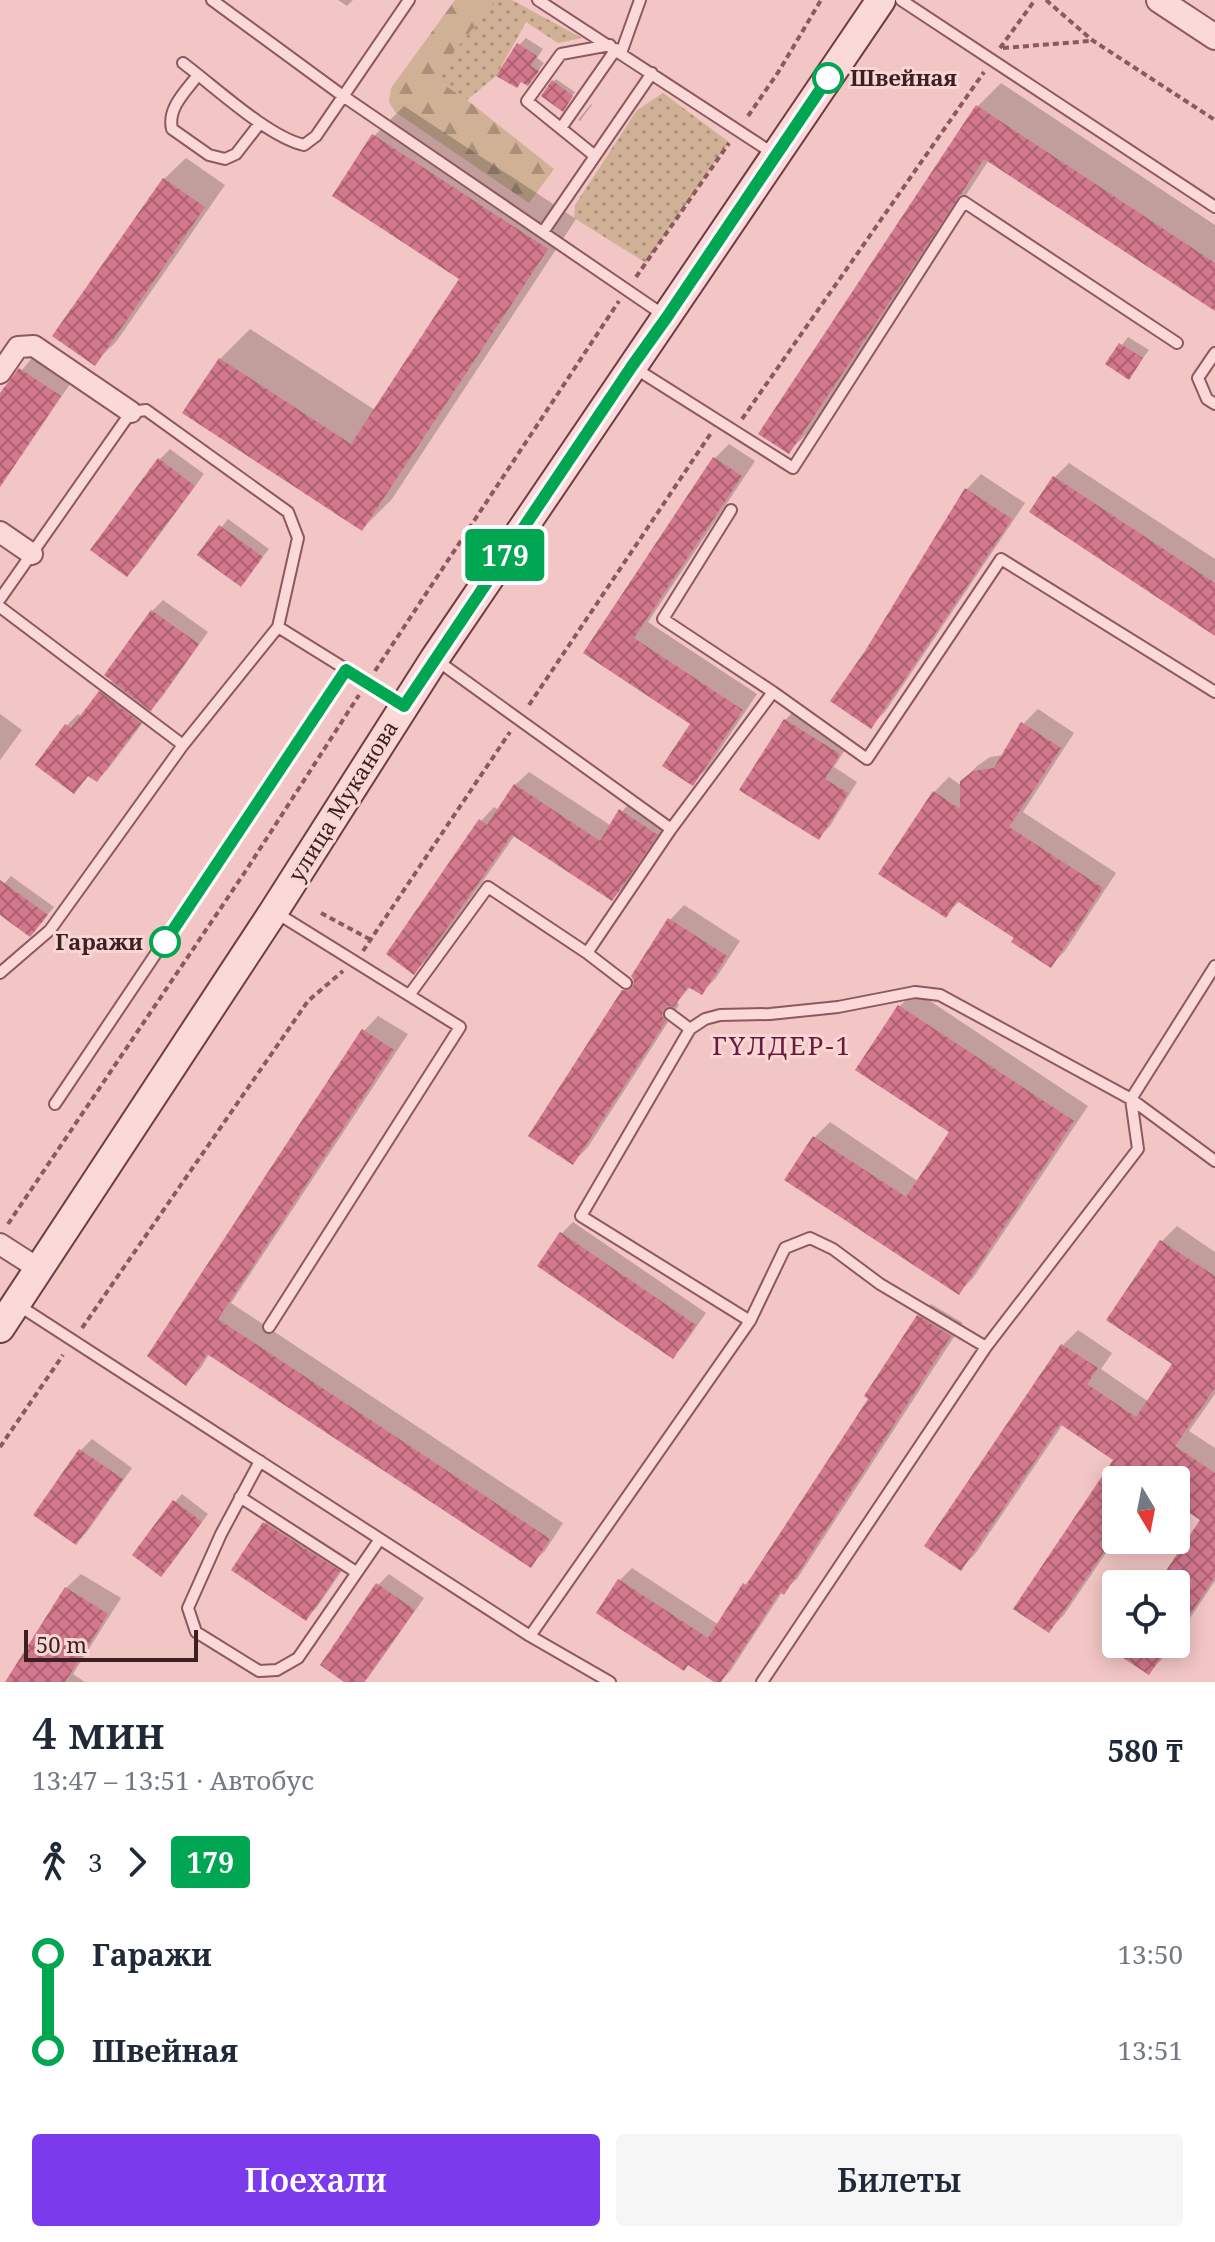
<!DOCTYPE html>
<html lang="ru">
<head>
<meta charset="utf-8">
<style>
  body { margin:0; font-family:"Noto Serif",serif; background:#f6f6f7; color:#1f2937; height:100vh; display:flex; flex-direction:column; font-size:30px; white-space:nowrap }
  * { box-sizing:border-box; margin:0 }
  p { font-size:26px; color:#747a83 }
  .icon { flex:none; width:44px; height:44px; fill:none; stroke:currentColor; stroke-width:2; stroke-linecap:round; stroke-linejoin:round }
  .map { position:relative; height:1682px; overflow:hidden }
  .panel { display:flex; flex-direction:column; background:#fff; flex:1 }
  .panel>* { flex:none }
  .badge { padding:0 16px; border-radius:6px; font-size:28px; line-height:52px }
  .needle { width:52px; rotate:170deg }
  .tools { position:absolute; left:1102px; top:1466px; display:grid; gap:16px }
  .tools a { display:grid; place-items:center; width:88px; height:88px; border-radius:8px; background:#fff; box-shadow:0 4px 20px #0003; font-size:40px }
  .scale { position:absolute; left:24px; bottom:20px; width:174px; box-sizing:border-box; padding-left:8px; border:4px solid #3d1e23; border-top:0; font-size:22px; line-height:28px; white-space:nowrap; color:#3d1e23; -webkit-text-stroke:6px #f8d6d4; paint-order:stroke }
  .map>.badge { position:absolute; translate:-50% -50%; box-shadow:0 0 0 4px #fff }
  .legs { display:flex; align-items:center; gap:12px; height:88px; padding:0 32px; font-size:26px }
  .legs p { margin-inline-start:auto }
  .head { display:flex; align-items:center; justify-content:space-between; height:136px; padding:0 32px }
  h1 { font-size:44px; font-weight:600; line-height:60px }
  .button { display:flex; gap:16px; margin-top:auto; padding:16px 32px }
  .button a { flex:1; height:92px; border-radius:8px; background:#7c3aed; color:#fff; font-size:32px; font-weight:600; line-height:92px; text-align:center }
  .button a+a { background:#f6f6f7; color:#1f2937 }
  ul { padding:0 32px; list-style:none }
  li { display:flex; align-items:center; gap:28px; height:96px; font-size:30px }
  li i { display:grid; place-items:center; width:12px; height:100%; margin:0 10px; background:currentColor }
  li i::after { content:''; width:20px; height:20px; margin:-10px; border:6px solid; border-radius:50%; background:#fff }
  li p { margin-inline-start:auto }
  li:first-child i { background:linear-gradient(#0000 50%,currentColor 0) }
  li:last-child i { background:linear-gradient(currentColor 50%,#0000 0) }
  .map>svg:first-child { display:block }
</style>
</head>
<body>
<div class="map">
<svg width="1215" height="1682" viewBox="0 0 1215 1682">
  <defs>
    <pattern id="grass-dots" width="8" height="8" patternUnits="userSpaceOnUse" patternTransform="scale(2)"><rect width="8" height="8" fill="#d1b196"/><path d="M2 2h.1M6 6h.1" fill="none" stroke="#ab8f7a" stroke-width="1.8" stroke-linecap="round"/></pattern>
    <pattern id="forest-firs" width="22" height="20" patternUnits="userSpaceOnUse" patternTransform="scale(2)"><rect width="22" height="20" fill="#d1b196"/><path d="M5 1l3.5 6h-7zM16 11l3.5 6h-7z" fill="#ab8f7a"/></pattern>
    <pattern id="building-cross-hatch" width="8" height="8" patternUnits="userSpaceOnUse" patternTransform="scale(2)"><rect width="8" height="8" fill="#d2778c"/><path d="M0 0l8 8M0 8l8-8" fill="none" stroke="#ac6172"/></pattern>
  </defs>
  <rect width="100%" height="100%" fill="#f2c6c4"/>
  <!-- grass -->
  <path fill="url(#grass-dots)" d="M 497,0 L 512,0 L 582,38 L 558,43 L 526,22 L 496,76 L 467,100 L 431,77 Z
    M 663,93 L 729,142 L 646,263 L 574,218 L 575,205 L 637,110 Z"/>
  <!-- forest -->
  <path fill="url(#forest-firs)" d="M 455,0 L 497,0 L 432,77 L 467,100 L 554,169 L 529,203 L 395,112 L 389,102 L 391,88 Z"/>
  <!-- shadow -->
  <path fill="#0003" d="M 338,0 L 353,0 L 347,6 Z
    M 526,38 L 543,49 L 537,58 L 544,63 L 534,77 L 519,45 Z
    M 556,79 L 575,92 L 565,106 L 553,82 Z
    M 1001,83 L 1215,225 L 1215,309 L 989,160 L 812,429 L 788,452 L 978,106 Z
    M 591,104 L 592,105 L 580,121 L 578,120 Z
    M 404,106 L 576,219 L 392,499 L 362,529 L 185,413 L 220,359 L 250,329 L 375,410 L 462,278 L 374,136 Z
    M 186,158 L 225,185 L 116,342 L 94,363 L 164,179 Z
    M 1128,337 L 1149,350 L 1129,377 L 1108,363 Z
    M 32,358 L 70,384 L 0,487 L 0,396 Z
    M 729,444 L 755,461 L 648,622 L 757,694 L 707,769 L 692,783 L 693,723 L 585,652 L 714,459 Z
    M 170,449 L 204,474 L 138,564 L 127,575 L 159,460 Z
    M 1069,463 L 1215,559 L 1215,634 L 1055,477 Z
    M 981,474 L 1025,503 L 885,712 L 870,726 L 967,489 Z
    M 228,519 L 269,549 L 241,584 L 200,554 Z
    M 163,600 L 208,632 L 162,697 L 149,710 L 151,712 L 108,769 L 97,780 L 89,774 L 74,791 L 38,764 L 67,725 L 78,714 L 82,717 L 100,693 L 113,680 L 152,611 Z
    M 796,709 L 850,742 L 834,767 L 857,782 L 830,826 L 819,837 L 742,789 L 785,720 Z
    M 1038,709 L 1074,733 L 1023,812 L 1116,873 L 1065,951 L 1051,965 L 1017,938 L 960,901 L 945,915 L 934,792 L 949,777 L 962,786 L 962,782 L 977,766 L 990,757 L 1004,755 L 1023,724 Z
    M 0,714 L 22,730 L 0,760 Z
    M 529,772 L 610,825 L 635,797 L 670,820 L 626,885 L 612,899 L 515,835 L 428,959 L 414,972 L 481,821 L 494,807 L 499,810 L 515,785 Z
    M 11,876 L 54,907 L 37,927 L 0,913 L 0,888 Z
    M 684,905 L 740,941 L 716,978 L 701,993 L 691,986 L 677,1002 L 679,1005 L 588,1147 L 573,1162 L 624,991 L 635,979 L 670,920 Z
    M 915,991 L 1088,1106 L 973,1278 L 958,1293 L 787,1179 L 815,1137 L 830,1122 L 919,1182 L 952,1132 L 858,1069 L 900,1006 Z
    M 378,1016 L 408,1034 L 231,1303 L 563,1523 L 545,1551 L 530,1565 L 210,1353 L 200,1369 L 185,1383 L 364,1031 Z
    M 573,1222 L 706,1313 L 683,1346 L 672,1357 L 539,1266 L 562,1233 Z
    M 1177,1226 L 1215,1252 L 1215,1394 L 1189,1431 L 1215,1448 L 1215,1581 L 1176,1639 L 1176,1584 L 1159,1584 L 1203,1520 L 1176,1502 L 1176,1480 L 1116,1480 L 1116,1538 L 1064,1615 L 1049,1630 L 1116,1460 L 1063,1424 L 976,1553 L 961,1568 L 927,1546 L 1063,1345 L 1078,1330 L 1112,1353 L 1101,1369 L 1149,1402 L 1175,1364 L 1108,1320 L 1162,1241 Z
    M 931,1304 L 963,1323 L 797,1579 L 783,1591 L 731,1670 L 720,1682 L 717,1682 L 619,1581 L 632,1568 L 719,1625 L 745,1585 L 756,1573 L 871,1399 L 918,1316 Z
    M 92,1439 L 132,1468 L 87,1532 L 76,1543 L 36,1515 L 81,1450 Z
    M 182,1494 L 208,1514 L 168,1568 L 175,1502 Z
    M 276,1512 L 350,1559 L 317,1607 L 306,1618 L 233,1569 L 265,1523 Z
    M 81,1574 L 121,1598 L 73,1674 L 85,1682 L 8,1682 L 66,1588 Z
    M 389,1574 L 424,1598 L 368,1678 L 364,1682 L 348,1682 L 378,1585 Z
    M 1118,1644 L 1172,1644 L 1163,1658 L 1148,1673 Z"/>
  <!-- building -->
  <path fill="url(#building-cross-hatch)" d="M 517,43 L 537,56 L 531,66 L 539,71 L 528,86 L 521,82 L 517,88 L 496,76 Z
    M 552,80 L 573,96 L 563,112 L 541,96 Z
    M 976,105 L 1215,263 L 1215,311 L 984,159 L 789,454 L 758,434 Z
    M 372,134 L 548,249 L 362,531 L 182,413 L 219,358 L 351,444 L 459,279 L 332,196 Z
    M 163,178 L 205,207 L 95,366 L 52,336 Z
    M 1119,343 L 1143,358 L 1129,380 L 1105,364 Z
    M 19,368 L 61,396 L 0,487 L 0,393 Z
    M 713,457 L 742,476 L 634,638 L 743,710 L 693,786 L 662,766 L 690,724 L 583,653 Z
    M 158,458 L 195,486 L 127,577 L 90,550 Z
    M 1053,476 L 1215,583 L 1215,636 L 1029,512 Z
    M 965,488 L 1012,519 L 871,729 L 830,701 L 865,651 Z
    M 219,525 L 263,557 L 241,587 L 197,555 Z
    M 151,610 L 199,644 L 151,711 L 104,675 Z
    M 99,691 L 141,723 L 97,782 L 88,776 L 74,794 L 35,765 L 65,724 L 71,728 Z
    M 784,719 L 840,754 L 825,779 L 848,793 L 819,840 L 739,790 Z
    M 1021,722 L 1061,748 L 1009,827 L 1103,888 L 1051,968 L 1011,942 L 1014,938 L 957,901 L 946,918 L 878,874 L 933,791 L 960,809 L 960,781 L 973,771 L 994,768 Z
    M 514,784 L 600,841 L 619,809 L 658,835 L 612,901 L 512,835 L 414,975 L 386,954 L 479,819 L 487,825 Z
    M 0,880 L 48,915 L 30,937 L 0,915 Z
    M 668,918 L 727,956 L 702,995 L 688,987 L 674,1007 L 668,1006 L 663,1010 L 662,1016 L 666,1021 L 573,1165 L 528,1136 L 622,990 L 628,991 L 633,987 L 634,981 L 631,976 Z
    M 898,1005 L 1074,1121 L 959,1295 L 784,1180 L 813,1136 L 906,1197 L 949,1132 L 855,1070 Z
    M 362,1029 L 394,1050 L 218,1319 L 550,1539 L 531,1568 L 207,1354 L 186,1386 L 147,1356 Z
    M 560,1232 L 696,1325 L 673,1359 L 537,1266 Z
    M 1160,1240 L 1215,1276 L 1215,1388 L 1175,1446 L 1215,1473 L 1215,1577 L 1176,1635 L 1176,1584 L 1157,1584 L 1200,1520 L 1176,1504 L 1176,1480 L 1116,1480 L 1116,1534 L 1049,1633 L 1013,1609 L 1113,1460 L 1060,1424 L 961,1571 L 924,1546 L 1061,1344 L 1098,1368 L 1087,1384 L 1136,1417 L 1172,1364 L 1106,1320 Z
    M 917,1315 L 951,1336 L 784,1595 L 780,1592 L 721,1682 L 714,1682 L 688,1665 L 684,1671 L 596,1613 L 618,1579 L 708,1638 L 743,1583 L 746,1585 L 868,1399 L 864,1396 Z
    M 79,1449 L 123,1479 L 76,1545 L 33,1515 Z
    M 173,1500 L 202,1522 L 161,1577 L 132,1555 Z
    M 263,1522 L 340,1571 L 306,1621 L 231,1570 Z
    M 376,1583 L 415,1610 L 364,1682 L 344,1682 L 320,1665 Z
    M 65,1587 L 108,1614 L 65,1682 L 5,1682 Z
    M 1102,1644 L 1170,1644 L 1149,1675 Z"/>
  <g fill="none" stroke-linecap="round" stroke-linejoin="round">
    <defs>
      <path id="service" d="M 212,0 L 343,96 L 665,316
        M 538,0 L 774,154
        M 901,0 L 1215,207
        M 621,53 L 640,0
        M 183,63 C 214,86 268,137 304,145 L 316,136 L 409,0
        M 198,75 C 186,91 167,108 172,129 L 209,155 L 225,159 L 236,154 L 260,123
        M 561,128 L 616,49
        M 595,156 L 527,101 L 561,54 L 610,45
        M 543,232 L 652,73
        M 1215,353 L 1198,378 L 1207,399 L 1215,404
        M 633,367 L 793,468 L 964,202 L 1177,343
        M 0,599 L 131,412 L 146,410 L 288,512 L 298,538 L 278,627 L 183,745 L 50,930 L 0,973
        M 0,607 L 183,745
        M 278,627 L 402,704
        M 773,692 L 867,759 L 1001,559 L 1215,692
        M 671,829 L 773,692 L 663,619 L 731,510
        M 587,953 L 626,983
        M 410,994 L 488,887 L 587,953 L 671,829 L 435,659
        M 690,1029 L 705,1019 L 720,1015 L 770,1014 L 838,1007 L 915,992 L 940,995 L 1131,1099 L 1215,1161
        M 55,1104 L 346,670
        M 18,1305 L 530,1636 L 610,1682
        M 750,1321 L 785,1248 L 810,1238 L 833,1249 L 880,1284 L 986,1347
        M 269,1327 L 460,1027 L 275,912
        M 260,1461 L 221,1534 L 188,1608 L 196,1632 L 259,1671 L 277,1670 L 298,1658 L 380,1539
        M 240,1497 L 356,1572
        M 530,1636 L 750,1321 L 581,1216 L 690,1029 L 670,1014
        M 762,1682 L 986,1347 L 1138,1149 L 1131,1099 L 1215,966"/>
      <path id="minor" d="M 0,373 L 18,347 L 34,346 L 131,412
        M 0,532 L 32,554
        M 0,1244 L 39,1269"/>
      <path id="tertiary" d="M 1159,0 L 1215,37"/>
      <path id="secondary" d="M 0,1328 L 274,911 L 435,658 L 881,0"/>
    </defs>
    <!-- service casing -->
    <use href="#service" stroke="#8e585f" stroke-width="14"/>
    <!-- minor casing -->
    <use href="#minor" stroke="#8e585f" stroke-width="24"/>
    <!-- tertiary casing -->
    <use href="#tertiary" stroke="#8e585f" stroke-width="28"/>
    <!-- secondary casing -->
    <use href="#secondary" stroke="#703c43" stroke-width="32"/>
    <!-- path -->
    <path stroke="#8e585f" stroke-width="4" stroke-dasharray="6 4" stroke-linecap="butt" d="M 1046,0 L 1092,40 L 1215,120
      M 1000,48 L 1035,0
      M 1003,48 L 1090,41
      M 748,116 L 779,71 L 821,0
      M 636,277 L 729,143
      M 742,419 L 984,72
      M 375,671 L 619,301
      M 529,705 L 711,433
      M 321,913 L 371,940
      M 363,951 L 510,732
      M 8,1224 L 245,872 L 359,695
      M 82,1328 L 308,1001 L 343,971
      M 0,1447 L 63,1355"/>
    <!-- service -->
    <use href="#service" stroke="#fbd9d8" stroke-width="10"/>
    <!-- minor -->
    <use href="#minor" stroke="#fbd9d8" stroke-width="20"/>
    <!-- tertiary -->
    <use href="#tertiary" stroke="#fbd9d8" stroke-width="24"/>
    <!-- secondary -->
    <use href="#secondary" stroke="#fbd9d8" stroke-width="28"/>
  </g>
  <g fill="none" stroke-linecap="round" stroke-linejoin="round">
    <defs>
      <path id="line-1" d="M 165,942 L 346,670 L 404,706 L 632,366 L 667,317 L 828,78"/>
    </defs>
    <!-- line-1 casing -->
    <use href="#line-1" stroke="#fff" stroke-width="18"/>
    <!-- line-1 -->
    <use href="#line-1" stroke="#00a651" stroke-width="12"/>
  </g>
  <!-- markers -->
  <g fill="#fff" stroke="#00a651" stroke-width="4">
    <circle cx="828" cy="78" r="14"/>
    <circle cx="165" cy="942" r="14"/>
  </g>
  <g text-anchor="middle" stroke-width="6" stroke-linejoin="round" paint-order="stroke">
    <!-- stop labels -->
    <g font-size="22" font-weight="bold" fill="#3d1e23" stroke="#f8d6d4" text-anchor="start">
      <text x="850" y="86">Швейная</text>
      <text x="143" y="950" text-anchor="end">Гаражи</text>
    </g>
    <!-- street labels -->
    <g font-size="22" fill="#3d1e23" stroke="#f8d6d4">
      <text transform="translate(343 801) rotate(-58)" y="8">улица Муканова</text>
    </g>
    <!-- quarter labels -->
    <g font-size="26" letter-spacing="2" fill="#6d193e" stroke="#f8d6d4">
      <text x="782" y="1055">ГҮЛДЕР-1</text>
    </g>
  </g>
</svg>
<div class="tools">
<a><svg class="needle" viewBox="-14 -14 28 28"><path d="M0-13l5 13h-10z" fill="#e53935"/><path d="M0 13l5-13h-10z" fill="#747a83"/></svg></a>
<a><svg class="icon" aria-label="locate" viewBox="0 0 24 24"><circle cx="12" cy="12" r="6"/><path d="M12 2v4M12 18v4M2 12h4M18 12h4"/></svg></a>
</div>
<div class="scale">50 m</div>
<b class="badge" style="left:505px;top:555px;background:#00a651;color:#fff">179</b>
</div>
<section class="panel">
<div class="head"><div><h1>4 мин</h1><p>13:47 – 13:51 · Автобус</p></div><b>580 ₸</b></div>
<div class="legs"><svg class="icon" aria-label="walk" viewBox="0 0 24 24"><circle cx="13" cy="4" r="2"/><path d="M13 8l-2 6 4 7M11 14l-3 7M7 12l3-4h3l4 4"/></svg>3<svg class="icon" aria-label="forward" viewBox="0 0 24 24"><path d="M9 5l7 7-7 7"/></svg><b class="badge" style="background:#00a651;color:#fff">179</b></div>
<ul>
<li><i style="color:#00a651"></i><b>Гаражи</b><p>13:50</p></li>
<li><i style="color:#00a651"></i><b>Швейная</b><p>13:51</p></li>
</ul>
<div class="button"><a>Поехали</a><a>Билеты</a></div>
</section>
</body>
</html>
